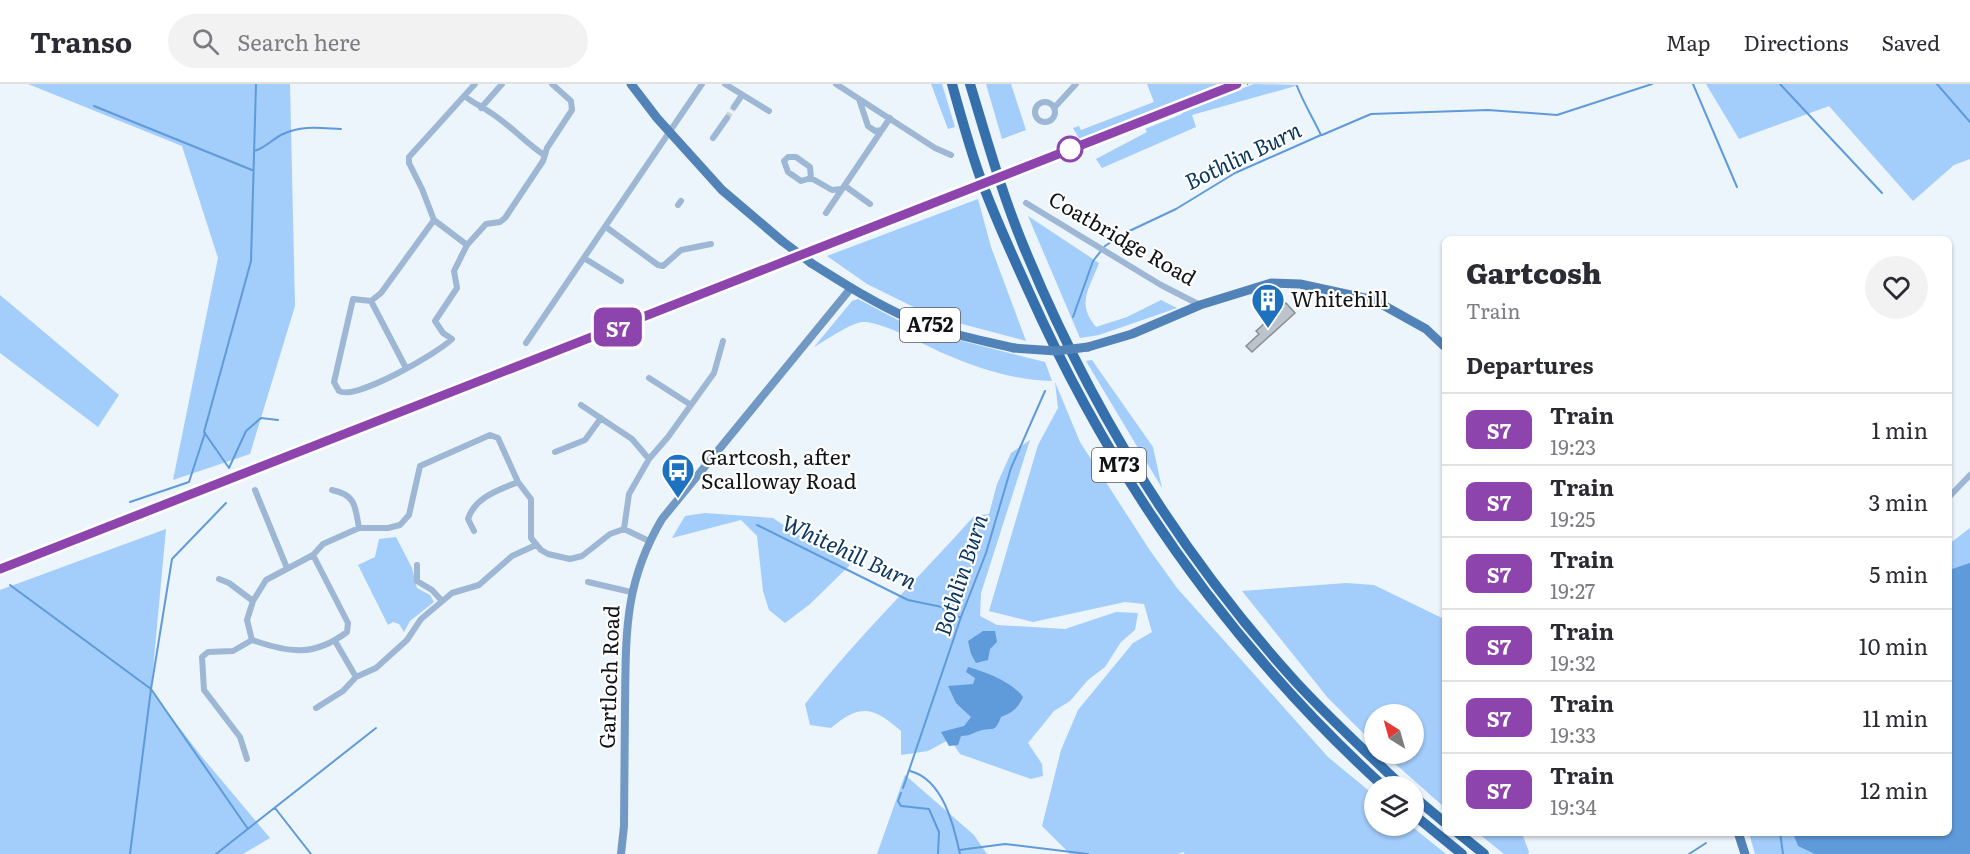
<!DOCTYPE html>
<html lang="en">
<head>
<meta charset="utf-8">
<style>
  body { margin:0; font-family:Literata,serif; background:#f2f2f3; color:#2b2b33; height:100vh; display:flex; flex-direction:column; font-size:22px; white-space:nowrap }
  * { box-sizing:border-box; margin:0 }
  p { font-size:20px; color:#7c7c81 }
  .icon { flex:none; width:33px; height:33px; fill:none; stroke:currentColor; stroke-width:2; stroke-linecap:round; stroke-linejoin:round }
  .map { position:relative; flex:1; overflow:hidden }
  .drawer { position:absolute; left:1442px; top:152px; width:510px; height:600px; display:flex; flex-direction:column; background:#fff; border-radius:9px; box-shadow:0 2px 4px #0004 }
  .drawer>* { flex:none }
  .badge { padding:0 12px; border-radius:9px; font-size:21px; line-height:39px }
  .needle { width:39px; rotate:323deg }
  .buttons { position:absolute; left:1364px; top:620px; display:grid; gap:12px }
  .buttons a { display:grid; place-items:center; width:60px; height:60px; border-radius:50%; background:#fff; box-shadow:0 2px 4px #0004; font-size:30px }
  .map>.badge { position:absolute; translate:-50% -50%; box-shadow:0 0 0 3px #fff }
  h2 { padding:0 24px; font-size:22px; line-height:54px }
  .round { display:grid; place-items:center; flex:none; width:63px; height:63px; border-radius:32px; background:#f2f2f3 }
  .head { display:flex; align-items:center; justify-content:space-between; height:102px; padding:0 24px }
  h1 { font-size:28px; font-weight:800; line-height:45px }
  ul { padding:0; list-style:none }
  li { display:flex; align-items:center; gap:18px; height:72px; padding:0 24px; border-top:2px solid #e1e1e2 }
  li div { flex:1 }
  li b { display:block; font-size:22px }
  li em { font-style:normal }
  li .badge { min-width:66px; font-weight:700; text-align:center }
  header { display:flex; align-items:center; gap:36px; box-sizing:border-box; height:84px; padding:0 30px; background:#fff; border-bottom:2px solid #e1e1e2 }
  header strong { font-size:28px }
  nav { display:flex; gap:33px; margin-inline-start:auto; font-size:21px }
  .search { width:420px; height:54px; background:#f2f2f3; display:flex; align-items:center; gap:15px; box-sizing:border-box; padding:0 21px; border-radius:33px; color:#7c7c81; font-size:22px }
  .map>svg:first-child { display:block }
</style>
</head>
<body>
<header>
<strong>Transo</strong>
<div class="search"><svg class="icon" aria-label="search" viewBox="0 0 24 24"><circle cx="10" cy="10" r="6"/><path d="M15 15l6 6"/></svg>Search here</div>
<nav><a>Map</a><a>Directions</a><a>Saved</a></nav>
</header>
<div class="map">
<svg width="1970" height="770" viewBox="0 0 1970 770">
  <rect width="100%" height="100%" fill="#ecf4fc"/>
  <!-- green -->
  <path fill="#a3cdfb" d="M 28,0 L 290,0 L 295,222 L 250,370 L 173,396 L 218,174 L 182,62 Z
    M 931,0 L 942,0 L 955,43 L 948,45 Z
    M 986,0 L 1011,0 L 1026,46 L 1002,55 Z
    M 1147,0 L 1224,0 L 1080,56 L 1073,44 L 1079,42 L 1081,46 L 1154,18 Z
    M 1254,0 L 1299,1 L 1192,31 L 1196,43 L 1102,84 L 1096,75 L 1147,48 L 1145,45 L 1182,30 L 1181,27 Z
    M 1706,0 L 1970,0 L 1970,75 L 1954,81 L 1913,117 L 1829,22 L 1739,55 Z
    M 978,115 L 991,163 L 1026,257 L 932,232 L 867,200 L 827,172 Z
    M 1028,132 L 1099,179 C 1089,206 1076,219 1096,243 L 1127,233 L 1161,216 L 1177,224 L 1099,251 L 1080,254 Z
    M 0,211 L 119,311 L 98,343 L 0,269 Z
    M 858,215 L 915,245 L 1045,278 L 1052,297 C 1014,296 980,285 945,270 C 927,262 881,237 863,238 C 852,238 825,257 814,263 L 852,217 Z
    M 1092,276 L 1153,363 L 1162,404 L 1086,277 Z
    M 1055,298 L 1080,358 L 1149,465 L 1177,504 L 1328,673 L 1374,711 L 1374,741 L 1410,741 L 1446,770 L 1185,770 L 1183,768 L 1178,770 L 1070,770 L 1042,742 L 1061,666 L 1078,626 L 1133,559 L 1152,548 L 1144,520 L 1125,518 L 1033,538 L 989,527 L 1038,361 L 1058,324 Z
    M 1030,356 L 981,509 L 980,532 L 997,541 L 1065,545 L 1116,528 L 1138,529 L 1135,546 L 1121,558 L 1105,583 L 1088,596 L 1070,617 L 1054,627 L 1028,659 L 1042,680 L 1043,692 L 1031,695 L 960,670 L 950,655 L 928,667 L 901,671 L 901,647 C 874,623 860,619 831,644 L 810,641 L 805,620 C 857,553 918,495 974,432 L 989,430 L 997,400 L 1011,369 Z
    M 705,429 L 773,434 L 803,454 L 850,481 L 810,520 L 785,539 L 769,526 L 763,507 L 757,452 L 741,436 L 672,454 L 685,432 Z
    M 1970,444 L 1970,770 L 1755,770 L 1749,749 L 1948,748 L 1949,460 Z
    M 166,445 L 151,607 L 202,673 L 270,754 L 243,770 L 0,770 L 0,506 Z
    M 396,453 L 412,484 L 417,504 L 430,511 L 434,518 L 410,537 L 404,548 L 399,540 L 393,538 L 388,541 L 358,481 L 375,473 L 379,455 Z
    M 1346,499 L 1374,501 L 1444,535 L 1444,723 L 1383,669 L 1413,669 L 1413,630 L 1374,630 L 1374,660 L 1328,614 L 1242,507 Z
    M 905,691 L 974,751 L 987,770 L 877,770 Z
    M 1478,749 L 1522,749 L 1529,768 L 1528,770 L 1504,770 Z"/>
  <!-- water -->
  <path fill="#5f9ada" d="M 1970,479 L 1970,770 L 1815,770 L 1798,762 L 1793,749 L 1948,748 L 1949,486 Z
    M 983,547 L 995,547 L 997,558 L 990,565 L 988,576 L 976,579 L 971,570 L 968,557 Z
    M 968,583 C 986,588 1012,598 1023,613 C 1018,624 1012,629 1001,633 C 994,651 993,642 979,647 C 972,649 970,652 961,652 L 958,661 L 949,662 L 941,648 L 964,642 L 971,633 L 956,619 L 948,602 L 973,600 L 975,594 L 966,588 Z"/>
  <g fill="none" stroke-linecap="round" stroke-linejoin="round">
    <!-- stream -->
    <path stroke="#5f9ada" stroke-width="2" d="M 1693,0 L 1737,103
      M 1780,0 L 1882,109
      M 1937,0 L 1970,38
      M 94,22 L 252,86
      M 1322,51 L 1371,30 L 1488,26 L 1557,31 L 1652,0
      M 254,67 C 266,64 272,55 283,50 C 302,41 320,44 341,45
      M 1073,233 L 1093,177 L 1105,162 L 1123,150 L 1176,125 L 1235,89 L 1321,51 C 1313,34 1304,20 1297,2
      M 229,384 L 204,348 L 251,177 L 256,0
      M 229,384 L 246,347 L 261,334 L 278,336
      M 130,418 L 189,398 L 205,349
      M 757,441 L 908,516 L 942,523 L 951,532 L 960,533
      M 10,501 L 151,605 L 248,745
      M 910,687 C 943,695 954,742 960,770
      M 903,704 L 961,533 L 986,469 L 1011,384 L 1045,307
      M 901,709 L 898,717 L 901,722 L 929,725 L 939,748 L 938,770
      M 275,724 L 311,770
      M 1780,748 L 1783,770
      M 959,766 L 1005,760 L 1088,770
      M 130,770 L 151,605 L 172,475 L 226,419
      M 216,770 L 376,644
      M 1689,770 L 1706,759"/>
  </g>
  <!-- building -->
  <path fill="#bcc3cc" stroke="#888e96" stroke-width="1.5" d="M 1286,219 L 1295,229 L 1252,268 L 1246,262 L 1259,250 L 1256,247 L 1266,238 L 1264,236 Z"/>
  <g fill="none" stroke-linecap="round" stroke-linejoin="round">
    <!-- minor-tunnel -->
    <path stroke="#cbd2da" stroke-width="6" stroke-dasharray="6 3" stroke-linecap="butt" d="M 727,34 L 734,23"/>
    <!-- minor -->
    <path stroke="#9db7d4" stroke-width="6" d="M 475,0 L 409,73 L 409,79 L 422,105 L 434,136 L 467,161 L 486,140 L 500,138 L 505,134 L 543,77 L 547,64 L 572,26 L 571,17 L 552,0
      M 725,0 L 769,27
      M 836,0 L 935,64 L 951,71
      M 465,12 C 472,19 480,21 488,27 C 508,39 525,58 544,71
      M 859,15 L 868,42 L 875,47 L 882,46
      M1035 28a10 10 0 1 1 20 0a10 10 0 1 1-20 0Z
      M 734,23 L 742,11
      M 481,24 L 502,0
      M 1054,24 L 1076,0
      M 713,54 L 727,34
      M 811,94 L 810,83 L 796,73 L 788,73 L 784,77 L 788,88 L 801,97 L 811,94 L 832,106 L 842,105
      M 845,102 L 870,120
      M 1026,119 L 1161,201 L 1200,221
      M 678,121 L 681,117
      M 826,129 L 890,34
      M 434,136 L 381,209 L 371,217 L 353,215 L 334,298 L 339,307 C 355,317 438,269 452,255 L 443,249 L 435,237 L 457,204 L 454,187 L 467,161
      M 606,143 L 658,181 L 663,182 L 681,166 L 711,160
      M 584,174 L 621,197
      M 371,217 L 406,284
      M 526,259 L 702,0
      M 649,294 L 691,321
      M 581,321 L 632,355 L 649,375
      M 555,368 L 585,356 L 601,334
      M 255,406 L 287,484
      M 332,406 C 356,411 355,422 359,444
      M 1948,414 L 1970,391
      M 624,445 L 629,410 L 649,375 L 668,353 L 714,289 L 723,257
      M 474,447 L 468,435 C 475,413 499,406 518,398
      M 417,481 L 417,497 L 432,506 L 442,517
      M 219,495 L 229,499 L 253,517
      M 588,498 L 631,508
      M 252,556 L 247,536 L 253,517 L 266,496 L 313,471 L 323,460 L 359,444 L 388,444 L 400,441 L 409,431 L 420,382 L 490,351 L 498,354 L 518,398 L 531,415 L 531,454 L 541,466 L 548,470 L 570,475 L 582,472 L 610,450 L 624,445 L 649,457
      M 252,556 C 289,569 314,573 347,548 L 348,539 L 313,471
      M 335,557 L 356,593
      M 316,624 L 343,607 L 356,593 L 376,584 L 407,556 L 421,535 L 452,509 L 479,501 L 512,472 L 536,461
      M 247,675 L 240,653 L 204,606 L 202,573 L 208,568 L 233,567 L 252,556"/>
    <!-- secondary -->
    <path stroke="#7299c4" stroke-width="8" d="M 621,770 L 624,742 C 624,702 625,662 625,622 C 626,549 624,499 662,435 L 851,204"/>
    <!-- primary -->
    <path stroke="#5283b8" stroke-width="9" d="M 631,0 L 657,34 L 722,106 L 782,157
      M 811,179 C 843,199 874,219 908,234 C 941,248 979,256 1014,264
      M 1088,263 L 1132,250 L 1200,221 L 1271,199 L 1300,200 L 1374,216 L 1426,245 L 1444,262
      M 1738,748 L 1745,770"/>
    <!-- motorway -->
    <path stroke="#3570ac" stroke-width="10" d="M 952,0 C 960,29 968,58 978,87 C 992,128 1011,168 1029,208 C 1113,396 1231,563 1383,702
      M 970,0 C 987,56 1003,114 1026,168 C 1091,325 1181,471 1295,597 C 1329,634 1366,668 1402,702
      M 1413,712 L 1444,738
      M 1413,730 L 1462,770
      M 1457,748 L 1484,770"/>
    <!-- rail -->
    <path stroke="#888e93" stroke-width="2" stroke-dasharray="10 10" stroke-linecap="butt" d="M 0,491 L 1248,0"/>
    <!-- primary-bridge -->
    <path stroke="#5283b8" stroke-width="9" d="M 782,157 L 811,179
      M 1014,264 L 1056,267 L 1088,263"/>
  </g>
  <g fill="none" stroke-linecap="round" stroke-linejoin="round">
    <defs>
      <path id="line" d="M 0,485 L 1237,0"/>
    </defs>
    <!-- line casing -->
    <use href="#line" stroke="#fff" stroke-width="14"/>
    <!-- line -->
    <use href="#line" stroke="#8e44ad" stroke-width="9"/>
  </g>
  <!-- icons -->
  <defs>
    <symbol id="building-pin" viewBox="-11 -11 22 30"><path d="M0 17L-7.5 6A9.5 9.5 0 1 1 7.5 6Z" fill="#1d71bf" stroke="#fff"/><path d="M-4-6H4V6H1V3H-1V6H-4ZM-2.5-4.3h1.7v1.8h-1.7ZM.8-4.3h1.7v1.8H.8ZM-2.5-1h1.7V.8h-1.7ZM.8-1h1.7V.8H.8Z" fill="#fff"/></symbol>
    <symbol id="bus-pin" viewBox="-11 -11 22 30"><path d="M0 17L-7.5 6A9.5 9.5 0 1 1 7.5 6Z" fill="#1d71bf" stroke="#fff"/><path d="M-5-6H5V4H4V6H2V4H-2V6H-4V4H-5ZM-3.5-4V0h7V-4ZM-3.5 1.2v1.5H-2V1.2ZM2 1.2v1.5H3.5V1.2Z" fill="#fff"/></symbol>
  </defs>
  <g fill-rule="evenodd">
    <use href="#building-pin" x="1249" y="197" width="38" height="52"/>
    <use href="#bus-pin" x="659" y="367" width="38" height="52"/>
  </g>
  <!-- markers -->
  <circle fill="#fff" stroke="#8e44ad" stroke-width="3" cx="1070" cy="65" r="12"/>
  <g text-anchor="middle" stroke-width="4.5" stroke-linejoin="round" paint-order="stroke">
    <!-- shield labels -->
    <g fill="#fff" stroke="#585a5c" stroke-width="1.5">
      <rect x="900" y="224" width="60" height="34" rx="4.5"/>
      <rect x="1092" y="364" width="54" height="34" rx="4.5"/>
    </g>
    <g font-size="20" font-weight="bold" fill="#111316">
      <text x="930" y="248">A752</text>
      <text x="1119" y="388">M73</text>
    </g>
    <!-- street labels -->
    <g font-size="21" fill="#111316" stroke="#fff">
      <text transform="translate(1122 155) rotate(30)" y="7">Coatbridge Road</text>
      <text transform="translate(610 593) rotate(-88)" y="7">Gartloch Road</text>
    </g>
    <!-- poi labels -->
    <g font-size="21" fill="#111316" stroke="#fff" text-anchor="start">
      <text x="1291" y="223">Whitehill</text>
      <text x="701" y="381">Gartcosh, after<tspan x="701" dy="24">Scalloway Road</tspan></text>
    </g>
    <!-- water labels -->
    <g font-size="22" font-style="italic" fill="#0b3760" stroke="#fff">
      <text transform="translate(1243 72) rotate(-26)" y="8">Bothlin Burn</text>
      <text transform="translate(849 468) rotate(25)" y="8">Whitehill Burn</text>
      <text transform="translate(961 491) rotate(-72)" y="8">Bothlin Burn</text>
    </g>
  </g>
</svg>
<div class="buttons">
<a><svg class="needle" viewBox="-14 -14 28 28"><path d="M0-13l5 13h-10z" fill="#e53935"/><path d="M0 13l5-13h-10z" fill="#7c7c81"/></svg></a>
<a><svg class="icon" aria-label="layers" viewBox="0 0 24 24"><path d="M12 4l9 5-9 5-9-5zM3 14l9 5 9-5"/></svg></a>
</div>
<b class="badge" style="left:618px;top:243px;background:#8e44ad;color:#fff">S7</b>
<section class="drawer">
<div class="head"><div><h1>Gartcosh</h1><p>Train</p></div><a class="round"><svg class="icon" aria-label="heart" viewBox="0 0 24 24"><path d="M12 20l-8-8c-3-5 5-10 8-4 3-6 11-1 8 4z"/></svg></a></div>
<h2>Departures</h2>
<ul>
<li><span class="badge" style="background:#8e44ad;color:#fff">S7</span><div><b>Train</b><p>19:23</p></div><em>1 min</em></li>
<li><span class="badge" style="background:#8e44ad;color:#fff">S7</span><div><b>Train</b><p>19:25</p></div><em>3 min</em></li>
<li><span class="badge" style="background:#8e44ad;color:#fff">S7</span><div><b>Train</b><p>19:27</p></div><em>5 min</em></li>
<li><span class="badge" style="background:#8e44ad;color:#fff">S7</span><div><b>Train</b><p>19:32</p></div><em>10 min</em></li>
<li><span class="badge" style="background:#8e44ad;color:#fff">S7</span><div><b>Train</b><p>19:33</p></div><em>11 min</em></li>
<li><span class="badge" style="background:#8e44ad;color:#fff">S7</span><div><b>Train</b><p>19:34</p></div><em>12 min</em></li>
</ul>
</section>
</div>
</body>
</html>
